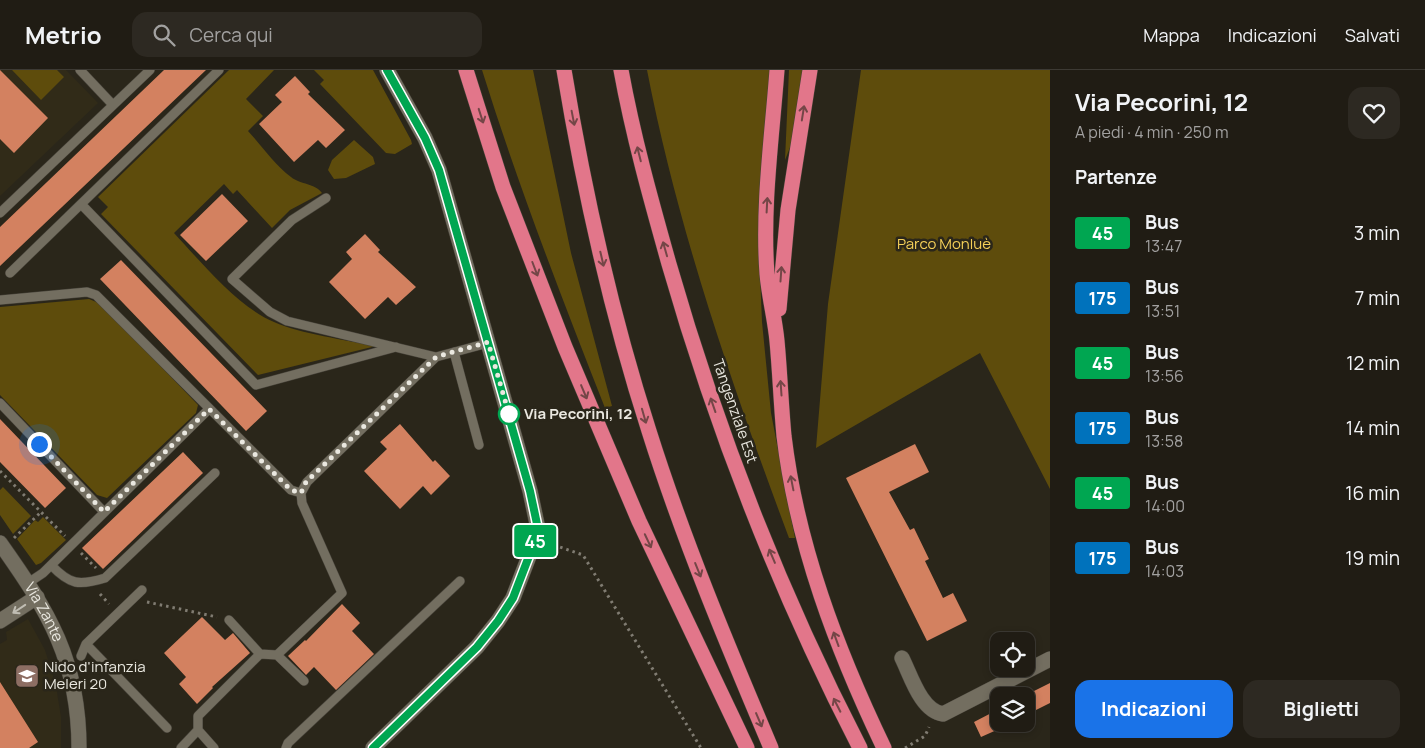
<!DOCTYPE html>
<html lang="it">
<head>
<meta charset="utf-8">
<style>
  body { margin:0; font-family:Manrope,sans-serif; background:#2d2922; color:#f1f3f6; height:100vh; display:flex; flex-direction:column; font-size:19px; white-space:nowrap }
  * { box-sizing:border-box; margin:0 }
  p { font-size:16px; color:#a2a1a0 }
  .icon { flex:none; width:28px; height:28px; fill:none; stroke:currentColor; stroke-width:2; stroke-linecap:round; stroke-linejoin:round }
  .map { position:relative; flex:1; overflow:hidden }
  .side { display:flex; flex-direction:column; background:#201c14; width:375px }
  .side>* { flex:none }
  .badge { padding:0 10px; border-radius:4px; font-size:18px; line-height:32px }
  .buttons { position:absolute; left:990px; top:562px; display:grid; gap:10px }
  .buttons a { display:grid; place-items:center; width:45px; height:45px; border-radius:10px; background:#201c14; box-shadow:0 2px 8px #0003,0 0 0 1px #3d3a34; font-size:25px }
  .you { position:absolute; width:25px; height:25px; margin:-12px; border:4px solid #fff; border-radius:50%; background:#1a73e8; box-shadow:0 0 0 8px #1a73e833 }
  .map>.badge { position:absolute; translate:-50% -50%; box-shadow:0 0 0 2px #fff }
  h2 { padding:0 25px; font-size:19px; line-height:45px }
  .round { display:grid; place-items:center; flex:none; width:52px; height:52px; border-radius:15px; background:#2d2922 }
  .head { display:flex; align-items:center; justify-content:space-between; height:85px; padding:0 25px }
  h1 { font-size:24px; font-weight:700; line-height:38px }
  .primary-button { display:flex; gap:10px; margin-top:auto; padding:10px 25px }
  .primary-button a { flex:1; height:58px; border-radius:15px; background:#1a73e8; color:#fff; font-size:20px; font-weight:700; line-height:58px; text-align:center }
  .primary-button a+a { background:#2d2922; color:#f1f3f6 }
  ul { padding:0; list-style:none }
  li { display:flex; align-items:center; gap:15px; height:65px; padding:0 25px }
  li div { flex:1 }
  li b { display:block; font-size:19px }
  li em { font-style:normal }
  li .badge { min-width:55px; font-weight:700; text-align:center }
  header { display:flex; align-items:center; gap:30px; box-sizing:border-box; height:70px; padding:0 25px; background:#201c14; border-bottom:1px solid #3d3a34 }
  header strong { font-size:24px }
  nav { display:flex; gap:28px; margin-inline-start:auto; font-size:18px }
  .search { width:350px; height:45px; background:#2d2922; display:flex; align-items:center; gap:12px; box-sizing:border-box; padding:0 18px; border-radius:15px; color:#a2a1a0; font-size:19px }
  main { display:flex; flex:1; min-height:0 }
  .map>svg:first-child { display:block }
</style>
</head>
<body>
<header>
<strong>Metrio</strong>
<div class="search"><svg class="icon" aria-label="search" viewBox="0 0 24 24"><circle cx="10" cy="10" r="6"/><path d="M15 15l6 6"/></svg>Cerca qui</div>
<nav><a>Mappa</a><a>Indicazioni</a><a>Salvati</a></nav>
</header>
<main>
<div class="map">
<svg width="1050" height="678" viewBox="0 0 1050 678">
  <rect width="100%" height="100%" fill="#2a261a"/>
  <!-- built -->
  <path fill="#312b18" d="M 0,0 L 66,0 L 98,33 L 0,126 Z
    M 28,549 L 45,580 L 56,616 L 61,647 L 61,678 L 0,678 L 0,574 L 7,570 L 6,562 Z"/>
  <!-- green -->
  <path fill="#5e4c0c" d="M 12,0 L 57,0 L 64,7 L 41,30 Z
    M 229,0 L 274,0 L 246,29 L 263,46 L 248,61 C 262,76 275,95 291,107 C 301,115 315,113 322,123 L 290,140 L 272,158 L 237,120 L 233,124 L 224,114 L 174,163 C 201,192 238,237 274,252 C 301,264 346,270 376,276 L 258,305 L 101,144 L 108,137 L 98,127 Z
    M 314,0 L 373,0 L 411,70 L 412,74 L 395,84 L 386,83 L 320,14 L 324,10 Z
    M 482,0 L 533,0 L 571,183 L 612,336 L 605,338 C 561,226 518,115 482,0 Z
    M 647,0 L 771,0 L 760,203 L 762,252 L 771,343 L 795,468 L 789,468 C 732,315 678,160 647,0 Z
    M 789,0 L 804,0 L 793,70 L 785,90 Z
    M 861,0 L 1050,0 L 1050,419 L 980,283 L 816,378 L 828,234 Z
    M 354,70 L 373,87 L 375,94 L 346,108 L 334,109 L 328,100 L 332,90 Z
    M 89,229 L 101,234 L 198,335 L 196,343 L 107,428 L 97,425 L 0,325 L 0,237 Z
    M 3,417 L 31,446 L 13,464 L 0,445 L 0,420 Z
    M 43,447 L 66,470 L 41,493 L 36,495 L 17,469 L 35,450 L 38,452 Z"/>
  <!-- building -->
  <path fill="#d38160" d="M 0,0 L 48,48 L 14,83 L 0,69 Z
    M 164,0 L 206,0 L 0,196 L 0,157 Z
    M 295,6 L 310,22 L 308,24 L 345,60 L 326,78 L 318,70 L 294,92 L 259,54 L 282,32 L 275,25 Z
    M 222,124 L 248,151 L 206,191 L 180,165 Z
    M 365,164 L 380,180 L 378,182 L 416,217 L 396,235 L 388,227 L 365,249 L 329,212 L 352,189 L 346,182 Z
    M 121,190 L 267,341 L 246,361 L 100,209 Z
    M 0,349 L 66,418 L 45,438 L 0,392 Z
    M 400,354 L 433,392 L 435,390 L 450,406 L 431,425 L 423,416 L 400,439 L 364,401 L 387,379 L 380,372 Z
    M 915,374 L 929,402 L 889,422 L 910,460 L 914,458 L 929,489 L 925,491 L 943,528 L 953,523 L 967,551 L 927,571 L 846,408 Z
    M 183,382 L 203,403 L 103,499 L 82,478 Z
    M 342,534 L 360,553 L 352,561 L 374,584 L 336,620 L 314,597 L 306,605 L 288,586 L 305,570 L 306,571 Z
    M 202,547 L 225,570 L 233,563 L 250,583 L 212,617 L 213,618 L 197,634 L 179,614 L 186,607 L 164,583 Z
    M 0,612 L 38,672 L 29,678 L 0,678 Z
    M 1050,613 L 1050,633 L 1026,645 L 1026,625 Z
    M 999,639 L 999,659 L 981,667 L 974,652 Z"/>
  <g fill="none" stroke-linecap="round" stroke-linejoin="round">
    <defs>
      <path id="service" d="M 80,0 L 113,35
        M 326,128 L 292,150 L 232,209 L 270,242 L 287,251 L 436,287 L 488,273
        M 81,134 L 256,315 L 396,277
        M 0,143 L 150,0
        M 10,203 L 219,0
        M 0,230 L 87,222 L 96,225 L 291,420 L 301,423
        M 454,282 L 479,375
        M 0,333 L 104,442
        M 51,495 C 70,515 79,516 105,508 L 215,403
        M 28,513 L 43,503 L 209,339
        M 142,520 L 86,574 L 167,658
        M 229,550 L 260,584
        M 81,586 L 86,574
        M 304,611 L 277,585 L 342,523 L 302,433 L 301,423 L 307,412 L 436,287
        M 181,678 L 198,660
        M 214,678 L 198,660 L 198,646 L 260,584 L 277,585
        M 286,678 L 288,673 L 460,511"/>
      <g id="minor">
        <path id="s1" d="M 0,473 C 49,542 79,591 79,678"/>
        <path d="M 0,551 L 37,527"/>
        <path d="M 902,588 C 911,606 921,641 943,644 L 1050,589"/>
        <path d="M 373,678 L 477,577 L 498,551 L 513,528 L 536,468 L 537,454 L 530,421 L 439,100 L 425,68 L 387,0"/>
      </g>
      <path id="motorway" d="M 466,0 L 503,117 L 565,277 L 639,451 L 747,678
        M 564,0 C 584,121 611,243 649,361 C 683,469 727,574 771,678
        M 621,0 C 633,66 651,130 669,194 C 717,361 780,523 860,678
        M 777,0 C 772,67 762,137 767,204 C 769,227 775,249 777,271 C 780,303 781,334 784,366 C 797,475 837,580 884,678
        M 779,239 L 788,140 L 810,0"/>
    </defs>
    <!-- service casing -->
    <use href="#service" stroke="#47433a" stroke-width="10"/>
    <!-- minor casing -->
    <use href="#minor" stroke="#47433a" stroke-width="16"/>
    <!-- motorway casing -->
    <use href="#motorway" stroke="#47433a" stroke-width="16"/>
    <!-- path -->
    <path stroke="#807c72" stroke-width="3" stroke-dasharray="2.5 4" stroke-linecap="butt" d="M 0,401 L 65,466
      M 14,468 L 41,442
      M 554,475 L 583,485 L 701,678
      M 81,483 L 96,498
      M 100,524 L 109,534
      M 147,532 L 217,547
      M 905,678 L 925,666 L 929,657"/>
    <!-- service -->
    <use href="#service" stroke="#736e60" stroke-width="9"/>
    <!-- minor -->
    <use href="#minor" stroke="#736e60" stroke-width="15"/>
    <!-- motorway -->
    <use href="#motorway" stroke="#e2768a" stroke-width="15"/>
  </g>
  <!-- one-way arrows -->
  <defs><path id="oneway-shaft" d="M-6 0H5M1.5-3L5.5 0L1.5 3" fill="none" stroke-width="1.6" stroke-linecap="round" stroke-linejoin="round" transform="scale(1.25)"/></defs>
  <g stroke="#744647">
    <use href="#oneway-shaft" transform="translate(803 43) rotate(-81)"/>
    <use href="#oneway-shaft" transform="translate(481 46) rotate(72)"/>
    <use href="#oneway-shaft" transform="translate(573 48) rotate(79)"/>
    <use href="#oneway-shaft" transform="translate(639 84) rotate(-104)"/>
    <use href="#oneway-shaft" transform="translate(767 135) rotate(-87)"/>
    <use href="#oneway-shaft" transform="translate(665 179) rotate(-106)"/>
    <use href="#oneway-shaft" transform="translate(602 189) rotate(77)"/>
    <use href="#oneway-shaft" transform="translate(535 199) rotate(69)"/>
    <use href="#oneway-shaft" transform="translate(781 204) rotate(-86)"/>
    <use href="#oneway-shaft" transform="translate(781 318) rotate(-94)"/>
    <use href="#oneway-shaft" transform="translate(584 322) rotate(67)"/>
    <use href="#oneway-shaft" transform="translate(713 335) rotate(-109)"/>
    <use href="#oneway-shaft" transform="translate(644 346) rotate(74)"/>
    <use href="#oneway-shaft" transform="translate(792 413) rotate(-101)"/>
    <use href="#oneway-shaft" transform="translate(648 471) rotate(65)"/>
    <use href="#oneway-shaft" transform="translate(772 486) rotate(-113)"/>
    <use href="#oneway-shaft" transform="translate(698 500) rotate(68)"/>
    <use href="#oneway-shaft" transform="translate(836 569) rotate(-110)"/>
    <use href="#oneway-shaft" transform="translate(837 635) rotate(-117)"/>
    <use href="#oneway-shaft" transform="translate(759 650) rotate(67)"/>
  </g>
  <use stroke="#c0bdb3" href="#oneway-shaft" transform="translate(19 539) rotate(146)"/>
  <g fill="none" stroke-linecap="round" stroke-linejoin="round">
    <defs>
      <path id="line" d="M 373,678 L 477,577 L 498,551 L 513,528 L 536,468 L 537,454 L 530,421 L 439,100 L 425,68 L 387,0"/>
    </defs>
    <!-- line casing -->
    <use href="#line" stroke="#fff" stroke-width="11"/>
    <!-- line -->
    <use href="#line" stroke="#00a651" stroke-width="8"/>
    <!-- walk -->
    <path stroke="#eae8e0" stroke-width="5" stroke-dasharray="0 9" d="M 39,374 L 104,442 L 209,339 L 291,420 L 301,423 L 306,412 L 436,287 L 488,272 L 509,344"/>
  </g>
  <!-- icons -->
  <defs>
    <symbol id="school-square" viewBox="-11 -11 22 22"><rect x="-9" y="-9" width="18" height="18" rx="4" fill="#8d6e63" stroke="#2a261a"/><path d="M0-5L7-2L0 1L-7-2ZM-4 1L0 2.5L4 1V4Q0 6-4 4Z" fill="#fff"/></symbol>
  </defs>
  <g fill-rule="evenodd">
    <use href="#school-square" x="13" y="592" width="28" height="28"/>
  </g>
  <!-- markers -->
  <circle fill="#fff" stroke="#00a651" stroke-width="2.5" cx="509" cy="344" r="10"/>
  <g text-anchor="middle" stroke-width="5" stroke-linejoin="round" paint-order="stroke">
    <!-- park labels -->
    <g font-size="15" fill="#f5d058" stroke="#2a261a">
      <text x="944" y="179">Parco Monluè</text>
    </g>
    <!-- street labels -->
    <g font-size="15" fill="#eae8e0" stroke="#2a261a">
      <text transform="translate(735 341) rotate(71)" y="5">Tangenziale Est</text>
      <text dy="5" stroke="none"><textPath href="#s1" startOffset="82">Via Zante</textPath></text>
    </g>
    <!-- stop labels -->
    <g font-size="15" font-weight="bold" fill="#eae8e0" stroke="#2a261a" text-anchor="start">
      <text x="524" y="349">Via Pecorini, 12</text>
    </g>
    <!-- poi labels -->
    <g font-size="15" fill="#eae8e0" stroke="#2a261a" text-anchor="start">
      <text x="44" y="602">Nido d'infanzia<tspan x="44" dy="17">Meleri 20</tspan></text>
    </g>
  </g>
</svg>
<div class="buttons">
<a><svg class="icon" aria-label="locate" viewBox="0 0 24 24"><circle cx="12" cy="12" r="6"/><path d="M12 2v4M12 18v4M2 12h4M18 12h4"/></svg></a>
<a><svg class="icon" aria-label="layers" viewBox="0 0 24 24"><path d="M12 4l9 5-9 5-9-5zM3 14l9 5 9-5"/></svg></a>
</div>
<div class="you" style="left:39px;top:374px"></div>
<b class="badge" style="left:535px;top:471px;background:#00a651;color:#fff">45</b>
</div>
<section class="side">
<div class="head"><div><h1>Via Pecorini, 12</h1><p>A piedi · 4 min · 250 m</p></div><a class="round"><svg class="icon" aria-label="heart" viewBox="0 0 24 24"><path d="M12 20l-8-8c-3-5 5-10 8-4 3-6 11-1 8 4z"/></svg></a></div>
<h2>Partenze</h2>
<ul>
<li><span class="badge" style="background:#00a651;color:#fff">45</span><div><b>Bus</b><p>13:47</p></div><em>3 min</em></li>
<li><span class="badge" style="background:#0072bc;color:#fff">175</span><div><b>Bus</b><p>13:51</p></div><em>7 min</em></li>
<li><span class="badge" style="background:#00a651;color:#fff">45</span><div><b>Bus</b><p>13:56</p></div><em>12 min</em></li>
<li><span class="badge" style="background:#0072bc;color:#fff">175</span><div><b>Bus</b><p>13:58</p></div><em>14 min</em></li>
<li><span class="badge" style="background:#00a651;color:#fff">45</span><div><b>Bus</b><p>14:00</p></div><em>16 min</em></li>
<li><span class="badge" style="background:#0072bc;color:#fff">175</span><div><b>Bus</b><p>14:03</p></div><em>19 min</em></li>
</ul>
<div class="primary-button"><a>Indicazioni</a><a>Biglietti</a></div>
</section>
</main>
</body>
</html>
